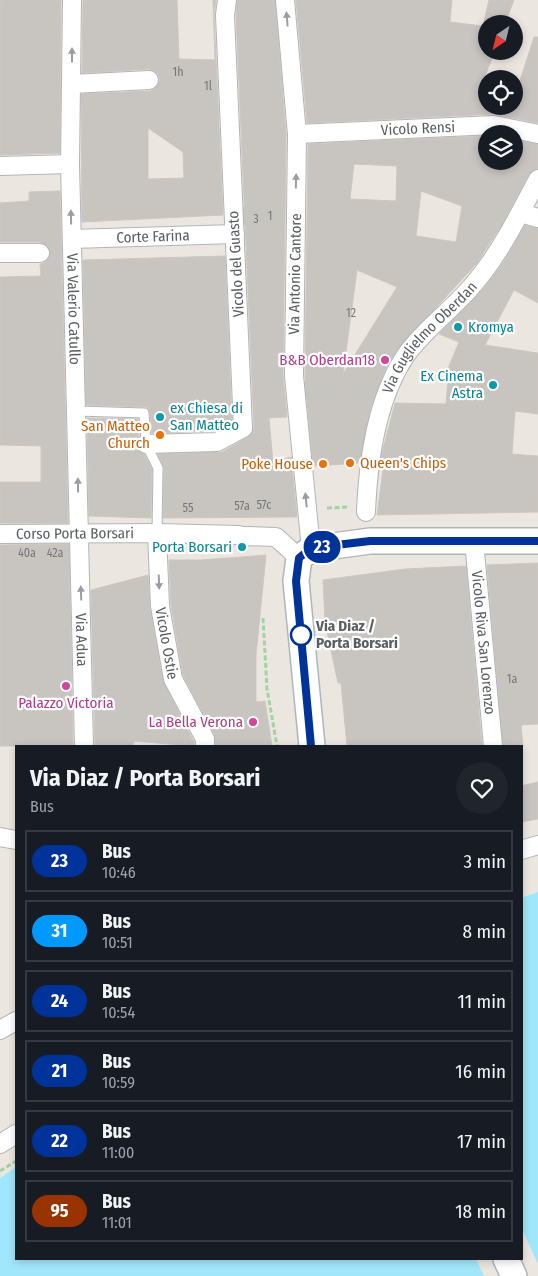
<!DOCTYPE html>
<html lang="en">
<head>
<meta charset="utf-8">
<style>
  body { margin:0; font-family:"Fira Sans Condensed",sans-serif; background:#20242c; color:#f1f3f6; height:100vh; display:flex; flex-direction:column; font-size:19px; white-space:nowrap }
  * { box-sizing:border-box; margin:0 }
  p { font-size:16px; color:#9ea1a6 }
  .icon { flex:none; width:28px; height:28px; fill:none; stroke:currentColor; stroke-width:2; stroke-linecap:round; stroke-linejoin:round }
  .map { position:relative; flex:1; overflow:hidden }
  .details { position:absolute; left:15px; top:745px; width:508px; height:515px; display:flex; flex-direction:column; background:#171b24; border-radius:0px; box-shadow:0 2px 8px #0003 }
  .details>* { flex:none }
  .badge { padding:0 10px; border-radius:16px; font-size:18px; line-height:32px }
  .needle { width:32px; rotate:215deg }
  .controls { position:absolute; left:478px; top:15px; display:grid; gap:10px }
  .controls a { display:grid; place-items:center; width:45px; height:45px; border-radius:50%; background:#171b24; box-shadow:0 2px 8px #0003; font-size:25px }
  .map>.badge { position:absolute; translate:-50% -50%; box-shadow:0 0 0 2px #fff }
  .round { display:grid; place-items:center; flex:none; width:52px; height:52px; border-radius:26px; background:#20242c }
  .summary { display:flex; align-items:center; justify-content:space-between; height:85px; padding:0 15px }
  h1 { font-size:24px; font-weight:700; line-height:38px }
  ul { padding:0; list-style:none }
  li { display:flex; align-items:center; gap:15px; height:62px; margin:0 10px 8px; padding:0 5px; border:2px solid #363941; border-radius:0px }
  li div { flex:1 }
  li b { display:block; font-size:19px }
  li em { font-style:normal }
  li .badge { min-width:55px; font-weight:700; text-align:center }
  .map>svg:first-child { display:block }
</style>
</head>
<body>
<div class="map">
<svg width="538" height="1276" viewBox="0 0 538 1276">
  <rect width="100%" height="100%" fill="#ebe7e0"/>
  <!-- water -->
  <path fill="#a1e7fb" d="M 538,892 L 538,1276 L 0,1276 L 0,1178 L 16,1167 L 16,1259 L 521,1259 L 521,898 Z"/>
  <!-- pier -->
  <path fill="#ebe7e0" d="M 521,1227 L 538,1264 L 538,1276 L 484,1276 L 476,1259 L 521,1259 Z"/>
  <!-- building -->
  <path fill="#c8c4c0" stroke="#d0c7bf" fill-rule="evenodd" d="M 0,0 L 61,0 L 60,153 L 0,155 Z
    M 83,0 L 177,0 L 179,59 L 215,60 L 213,0 L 216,0 L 214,15 L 223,215 L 82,222 L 81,94 L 150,91 L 155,89 L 160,80 L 158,74 L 149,69 L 82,73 ZM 148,128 L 183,152 L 184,178 L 148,179 Z
    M 237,0 L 275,0 L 286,134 L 283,376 L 287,417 L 269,418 L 273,462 L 291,457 L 297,517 L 163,518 L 164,468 L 158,454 L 222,452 L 248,437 L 254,428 L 236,15 Z
    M 296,0 L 452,0 L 450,22 L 483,26 L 489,0 L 514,0 L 505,24 L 486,24 L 486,51 L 495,51 L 483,81 L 486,81 L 486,106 L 514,106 L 514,86 L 518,87 L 534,37 L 538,37 L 538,123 L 494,114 L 307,123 Z
    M 486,136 L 486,161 L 514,161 L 514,140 L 538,144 L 538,168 L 529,174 L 501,226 L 477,263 L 397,350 L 386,368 L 371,407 L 360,463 L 313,466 L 305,376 L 308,144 ZM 354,164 L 397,166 L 396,201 L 350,199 ZM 421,191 L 462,206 L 456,242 L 416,236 ZM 357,270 L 397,287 L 343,374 Z
    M 60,191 L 68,523 L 0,523 L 0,482 L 41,482 L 41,446 L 0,445 L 0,277 L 41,276 L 40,264 L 46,262 L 51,253 L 49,247 L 40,242 L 0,242 L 0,203 L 29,201 L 29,192 Z
    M 525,225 L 538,228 L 538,303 L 514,290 L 485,345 L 538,353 L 538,414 L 515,411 L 512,454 L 538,456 L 538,512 L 377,515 L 384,462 L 381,462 L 382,453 L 395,403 L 446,404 L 449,366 L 459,342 L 439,334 L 485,287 L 503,263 Z
    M 225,256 L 232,422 L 214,431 L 152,433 L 150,413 L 147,407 L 86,405 L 83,260 Z
    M 87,418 L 138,419 L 139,436 L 135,445 L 137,450 L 144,454 L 152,469 L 151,518 L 89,516 Z
    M 69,544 L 73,746 L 0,746 L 0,545 Z
    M 266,555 L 256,655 L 256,702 L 265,701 L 272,746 L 216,746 L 214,734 L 183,675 L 171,605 L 169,560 L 201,560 Z
    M 538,563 L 538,724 L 521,725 L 523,746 L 503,746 L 487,565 Z
    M 466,566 L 482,746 L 347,746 L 341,683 L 338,683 L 325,622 L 323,580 L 405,569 Z
    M 148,575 L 150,608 L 163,681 L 194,742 L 194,746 L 134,741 L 133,746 L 95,746 L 91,590 Z
    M 538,782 L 538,819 L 521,822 L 521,786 Z"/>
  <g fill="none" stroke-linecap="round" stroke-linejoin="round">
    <!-- street-tunnel -->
    <path stroke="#c6c5c0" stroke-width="18" stroke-dasharray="18 9" stroke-linecap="butt" d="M 233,217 L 295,213
      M 40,253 L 58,252
      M 296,390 L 355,393 L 385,400"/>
    <defs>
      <path id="lane" d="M 77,411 L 144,413 L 146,444 L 158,468 L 157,533"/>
      <g id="street">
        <path id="s1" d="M 72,0 L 70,164 L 84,746"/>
        <path d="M 285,0 L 297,134 L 294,376 L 311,549"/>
        <path d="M 72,84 L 149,80"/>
        <path id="s2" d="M 297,134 L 494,125 L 538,134"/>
        <path d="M 0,166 L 70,164"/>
        <path d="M 521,213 L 538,218"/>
        <path id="s3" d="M 72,239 L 235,234"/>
        <path d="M 0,253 L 40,253"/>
        <path d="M 146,444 L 217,442 L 243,428 L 225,15 L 227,0"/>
        <path id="s4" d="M 366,512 C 368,461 377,398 406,355 C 424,329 457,306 477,280 C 500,253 521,211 538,179"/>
        <path id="s5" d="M 157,533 L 160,606 L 173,679 L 205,739 L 205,746"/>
        <path id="s6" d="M 0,534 L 157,533 L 239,535"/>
        <path d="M 244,536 L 276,537 L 299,558"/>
        <path id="s7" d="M 474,541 L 493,746"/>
        <path d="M 0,837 L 16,840"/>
        <path d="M 521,850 L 538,845"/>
        <path d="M 0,1030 L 16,1021"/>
        <path d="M 0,1144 L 16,1134"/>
      </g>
      <path id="secondary" d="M 312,746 L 296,581 L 299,558 L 311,549 L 370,541 L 538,541
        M 506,1259 L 514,1276"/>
    </defs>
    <!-- lane casing -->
    <use href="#lane" stroke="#b1b5b8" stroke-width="11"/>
    <!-- street casing -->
    <use href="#street" stroke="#b1b5b8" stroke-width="20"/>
    <!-- secondary casing -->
    <use href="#secondary" stroke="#b0b5b8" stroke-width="28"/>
    <!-- path -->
    <path stroke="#a1d4a3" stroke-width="3" stroke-dasharray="5 2.5" stroke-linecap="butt" d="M 327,508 L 348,507
      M 263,618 L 267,689 L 277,746
      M 0,1171 L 16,1161"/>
    <!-- lane -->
    <use href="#lane" stroke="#fff" stroke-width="9"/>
    <!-- street -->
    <use href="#street" stroke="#fff" stroke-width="18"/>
    <!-- secondary -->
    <use href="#secondary" stroke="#fff" stroke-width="25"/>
  </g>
  <!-- one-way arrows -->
  <defs><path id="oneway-solid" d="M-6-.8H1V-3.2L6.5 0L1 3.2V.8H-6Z" transform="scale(1.25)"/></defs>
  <g fill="#9b9ea0">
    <use href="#oneway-solid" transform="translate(287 19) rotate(-95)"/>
    <use href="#oneway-solid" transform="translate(72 55) rotate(-90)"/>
    <use href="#oneway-solid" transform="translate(296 181) rotate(-89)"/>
    <use href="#oneway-solid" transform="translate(71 217) rotate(-91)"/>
    <use href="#oneway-solid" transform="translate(78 485) rotate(-91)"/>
    <use href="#oneway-solid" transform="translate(306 500) rotate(-96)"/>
    <use href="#oneway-solid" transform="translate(159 582) rotate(88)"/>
    <use href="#oneway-solid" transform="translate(81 593) rotate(-92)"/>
  </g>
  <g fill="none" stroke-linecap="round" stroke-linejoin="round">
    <defs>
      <path id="line" d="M 311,746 L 296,581 L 299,558 L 311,548 L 370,541 L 538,541"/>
    </defs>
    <!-- line casing -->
    <use href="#line" stroke="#fff" stroke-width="11"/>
    <!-- line -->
    <use href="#line" stroke="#039" stroke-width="8"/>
  </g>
  <!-- markers -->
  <g fill="#0f9aa8" stroke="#fff" stroke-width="2">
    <circle cx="458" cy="327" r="5"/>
    <circle cx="493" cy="385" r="5"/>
    <circle cx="160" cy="417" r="5"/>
    <circle cx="242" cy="547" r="5"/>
  </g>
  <g fill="#d1479c" stroke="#fff" stroke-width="2">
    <circle cx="385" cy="360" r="5"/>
    <circle cx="66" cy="686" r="5"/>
    <circle cx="253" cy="722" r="5"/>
  </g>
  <g fill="#e8710a" stroke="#fff" stroke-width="2">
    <circle cx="160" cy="435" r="5"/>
    <circle cx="350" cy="463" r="5"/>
    <circle cx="323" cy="464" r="5"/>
  </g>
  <circle fill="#fff" stroke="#039" stroke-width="2.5" cx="301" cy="635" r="10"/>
  <g text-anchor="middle" stroke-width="4.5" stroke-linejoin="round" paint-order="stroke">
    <!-- number labels -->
    <g font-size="12" fill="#757879">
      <text x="178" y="76">1h</text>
      <text x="208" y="90">1l</text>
      <text x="270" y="220">1</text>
      <text x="256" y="223">3</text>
      <text x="351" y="317">12</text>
      <text x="264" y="509">57c</text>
      <text x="242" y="510">57a</text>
      <text x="188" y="512">55</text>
      <text x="27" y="557">40a</text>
      <text x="55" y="557">42a</text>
      <text x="512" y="683">1a</text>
    </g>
    <!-- street labels -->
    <g font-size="15" fill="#595e61" stroke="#fff">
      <text dy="5" stroke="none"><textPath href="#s2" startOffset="121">Vicolo Rensi</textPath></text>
      <text dy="5" stroke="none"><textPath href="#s3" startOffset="81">Corte Farina</textPath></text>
      <text transform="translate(236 264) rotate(-93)" y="5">Vicolo del Guasto</text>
      <text transform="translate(295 274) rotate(-89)" y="5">Via Antonio Cantore</text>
      <text dy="5" stroke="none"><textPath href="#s1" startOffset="309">Via Valerio Catullo</textPath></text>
      <text dy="5" stroke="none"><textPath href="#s4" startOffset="192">Via Guglielmo Oberdan</textPath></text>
      <text dy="5" stroke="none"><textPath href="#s6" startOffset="75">Corso Porta Borsari</textPath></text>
      <text dy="5" stroke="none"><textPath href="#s1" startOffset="640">Via Adua</textPath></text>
      <text dy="5" stroke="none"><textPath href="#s5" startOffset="111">Vicolo Ostie</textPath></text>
      <text dy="5" stroke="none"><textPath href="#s7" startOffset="102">Vicolo Riva San Lorenzo</textPath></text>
    </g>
    <!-- culture labels -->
    <g font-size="15" fill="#0d838f" stroke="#fff" text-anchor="start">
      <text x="468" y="332">Kromya</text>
      <text x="483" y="381" text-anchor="end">Ex Cinema<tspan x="483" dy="17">Astra</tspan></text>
      <text x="170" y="413">ex Chiesa di<tspan x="170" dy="17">San Matteo</tspan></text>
      <text x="232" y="552" text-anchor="end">Porta Borsari</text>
    </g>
    <!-- hotel labels -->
    <g font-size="15" fill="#b23c85" stroke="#fff" text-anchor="end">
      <text x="375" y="365">B&amp;B Oberdan18</text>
      <text x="66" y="708" text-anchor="middle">Palazzo Victoria</text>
      <text x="243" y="727">La Bella Verona</text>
    </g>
    <!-- food labels -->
    <g font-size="15" fill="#c56008" stroke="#fff" text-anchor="end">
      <text x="150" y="431">San Matteo<tspan x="150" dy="17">Church</tspan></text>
      <text x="360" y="468" text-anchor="start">Queen's Chips</text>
      <text x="313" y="469">Poke House</text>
    </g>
    <!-- stop labels -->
    <g font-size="15" font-weight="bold" fill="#595e61" stroke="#fff" text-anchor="start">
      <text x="316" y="631">Via Diaz /<tspan x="316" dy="17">Porta Borsari</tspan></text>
    </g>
  </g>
</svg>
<div class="controls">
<a><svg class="needle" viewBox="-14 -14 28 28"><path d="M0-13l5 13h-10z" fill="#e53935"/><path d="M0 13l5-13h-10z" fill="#9ea1a6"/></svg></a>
<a><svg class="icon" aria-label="locate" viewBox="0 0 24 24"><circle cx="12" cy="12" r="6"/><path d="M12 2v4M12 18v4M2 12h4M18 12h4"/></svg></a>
<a><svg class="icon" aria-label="layers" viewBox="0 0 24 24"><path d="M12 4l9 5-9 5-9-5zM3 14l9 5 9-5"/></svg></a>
</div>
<b class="badge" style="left:322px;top:547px;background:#039;color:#fff">23</b>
<section class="details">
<div class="summary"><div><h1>Via Diaz / Porta Borsari</h1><p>Bus</p></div><a class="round"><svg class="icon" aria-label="heart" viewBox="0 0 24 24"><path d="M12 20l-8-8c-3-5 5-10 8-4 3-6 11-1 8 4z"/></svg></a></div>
<ul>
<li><span class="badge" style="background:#039;color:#fff">23</span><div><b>Bus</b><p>10:46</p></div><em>3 min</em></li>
<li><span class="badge" style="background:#09f;color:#fff">31</span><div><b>Bus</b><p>10:51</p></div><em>8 min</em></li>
<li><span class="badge" style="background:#039;color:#fff">24</span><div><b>Bus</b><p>10:54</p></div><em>11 min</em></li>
<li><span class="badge" style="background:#039;color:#fff">21</span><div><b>Bus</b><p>10:59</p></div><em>16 min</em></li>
<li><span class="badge" style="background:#039;color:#fff">22</span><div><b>Bus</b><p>11:00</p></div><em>17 min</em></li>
<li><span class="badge" style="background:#930;color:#fff">95</span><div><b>Bus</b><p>11:01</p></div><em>18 min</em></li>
</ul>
</section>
</div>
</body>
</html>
